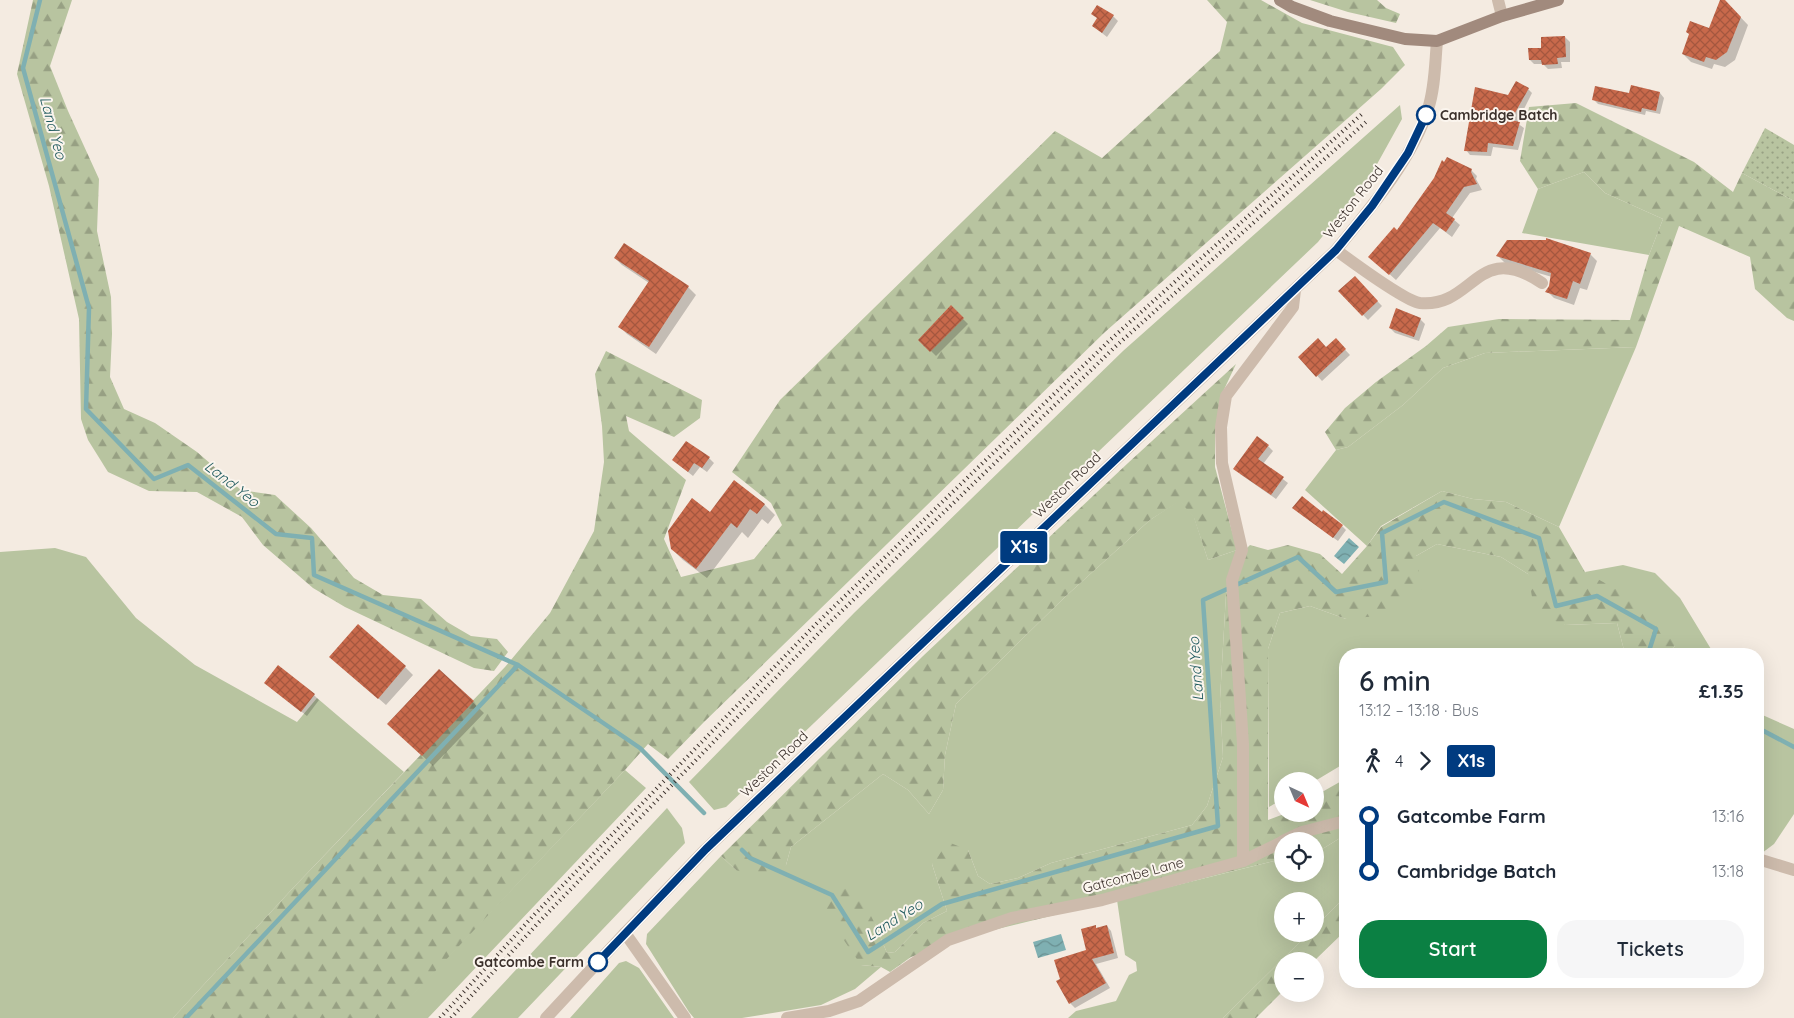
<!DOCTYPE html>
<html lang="en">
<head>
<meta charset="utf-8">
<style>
  body { margin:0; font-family:Quicksand,sans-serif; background:#f6f6f7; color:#1f2937; height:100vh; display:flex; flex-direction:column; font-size:19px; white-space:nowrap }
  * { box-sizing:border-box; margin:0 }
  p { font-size:16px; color:#747a83 }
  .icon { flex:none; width:28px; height:28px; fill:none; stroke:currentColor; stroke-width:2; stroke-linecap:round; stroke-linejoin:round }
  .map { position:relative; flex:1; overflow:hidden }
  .side { position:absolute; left:1339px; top:648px; width:425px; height:340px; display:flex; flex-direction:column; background:#fff; border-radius:20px; box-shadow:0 5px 20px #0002 }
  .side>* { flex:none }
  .badge { padding:0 10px; border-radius:4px; font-size:18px; line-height:32px }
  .needle { width:32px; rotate:136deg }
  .fabs { position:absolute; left:1274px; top:772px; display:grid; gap:10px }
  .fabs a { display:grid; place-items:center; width:50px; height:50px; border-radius:50%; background:#fff; box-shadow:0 5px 20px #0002; font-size:25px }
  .map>.badge { position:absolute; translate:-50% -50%; box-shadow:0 0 0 2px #fff }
  .legs { display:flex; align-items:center; gap:8px; height:55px; padding:0 20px; font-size:16px }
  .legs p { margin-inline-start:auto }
  .head { display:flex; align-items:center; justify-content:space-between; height:85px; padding:0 20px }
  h1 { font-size:28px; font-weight:600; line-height:38px }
  .cta { display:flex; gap:10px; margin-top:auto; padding:10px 20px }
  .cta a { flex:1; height:58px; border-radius:20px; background:#0b8043; color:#fff; font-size:20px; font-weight:600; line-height:58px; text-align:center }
  .cta a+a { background:#f6f6f7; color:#1f2937 }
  ul { padding:0 20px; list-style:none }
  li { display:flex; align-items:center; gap:18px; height:55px; font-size:19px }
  li i { display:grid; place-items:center; width:8px; height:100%; margin:0 6px; background:currentColor }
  li i::after { content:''; width:12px; height:12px; margin:-6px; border:4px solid; border-radius:50%; background:#fff }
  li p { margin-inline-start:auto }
  li:first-child i { background:linear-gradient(#0000 50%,currentColor 0) }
  li:last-child i { background:linear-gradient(currentColor 50%,#0000 0) }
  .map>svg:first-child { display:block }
</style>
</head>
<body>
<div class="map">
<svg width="1794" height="1018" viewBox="0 0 1794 1018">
  <defs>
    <pattern id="forest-firs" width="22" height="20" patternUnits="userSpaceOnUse" patternTransform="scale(1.25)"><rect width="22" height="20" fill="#b8c4a0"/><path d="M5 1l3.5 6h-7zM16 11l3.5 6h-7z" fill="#97a083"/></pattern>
    <pattern id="park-dots" width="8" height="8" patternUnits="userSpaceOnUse" patternTransform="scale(1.25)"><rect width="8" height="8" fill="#b8c4a0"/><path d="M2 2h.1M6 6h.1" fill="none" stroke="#97a083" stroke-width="1.8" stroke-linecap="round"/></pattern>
    <pattern id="water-waves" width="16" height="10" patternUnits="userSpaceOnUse" patternTransform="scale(1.25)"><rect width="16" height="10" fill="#7fb0b2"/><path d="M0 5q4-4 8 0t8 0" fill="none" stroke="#699091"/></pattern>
    <pattern id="building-cross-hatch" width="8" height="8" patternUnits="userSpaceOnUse" patternTransform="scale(1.25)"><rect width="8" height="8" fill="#c8694b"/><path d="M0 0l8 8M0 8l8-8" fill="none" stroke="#a4573f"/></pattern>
  </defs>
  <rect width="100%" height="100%" fill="#f4ebe1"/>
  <!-- green -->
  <path fill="#b8c4a0" d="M 1400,105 L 1402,119 L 1371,175 L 1318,242 L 726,807 L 714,810 L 689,782 L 854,613 L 1123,351 Z
    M 1584,172 L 1605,193 L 1663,219 L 1649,255 L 1522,233 L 1538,189 Z
    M 1636,347 L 1559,527 L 1506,502 L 1473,499 L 1442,491 L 1381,526 L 1367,546 L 1305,490 L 1336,450 L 1348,447 L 1403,405 L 1443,368 L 1485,353 Z
    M 1180,500 L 1194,517 L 1208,560 L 1237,550 L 1226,594 L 1220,699 L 1223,757 L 1207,806 L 1192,825 L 1051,863 L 1018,878 L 990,884 L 978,876 L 968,850 L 932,864 L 947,911 L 923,923 L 895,952 L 887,953 L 875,924 L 861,965 L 881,967 L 855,989 L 821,1005 L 742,1018 L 694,1018 L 689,1012 L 646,944 L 647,934 L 721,856 L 736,870 L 786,865 L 791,847 L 883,774 L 908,790 L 929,814 L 943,790 L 945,755 L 956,704 L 1066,596 L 1150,520 Z
    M 1437,544 L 1501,557 L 1528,574 L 1565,625 L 1617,623 L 1625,654 L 1345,654 L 1345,763 L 1315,781 L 1282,781 L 1282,799 L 1269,807 L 1268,649 L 1280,613 L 1310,606 L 1346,619 L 1416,556 Z
    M 55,548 L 86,557 L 136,618 L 195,665 L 297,722 L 317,698 L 404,772 L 293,888 L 173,1018 L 0,1018 L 0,552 Z
    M 1623,565 L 1655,573 L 1680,598 L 1714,654 L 1666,654 L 1675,646 L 1585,572 Z
    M 1758,713 L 1794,729 L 1794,814 L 1774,844 L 1762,853 L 1758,853 Z
    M 625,770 L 646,788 L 428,1018 L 390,1018 Z
    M 667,808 L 682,828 L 685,843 L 518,1018 L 471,1018 Z
    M 1345,835 L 1345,897 L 1315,927 L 1315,901 L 1282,901 L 1282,934 L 1308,934 L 1223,1018 L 1068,1018 L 1076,1011 L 1116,1001 L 1129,975 L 1137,971 L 1136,962 L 1125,955 L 1117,900 L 1282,859 L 1282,874 L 1315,874 L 1315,850 L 1324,848 Z
    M 626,961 L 639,968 L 674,1018 L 570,1018 L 619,963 Z"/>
  <!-- forest -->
  <path fill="url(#forest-firs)" d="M 33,0 L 72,0 L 50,66 L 68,111 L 99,179 L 97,231 L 111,297 L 112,334 L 110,377 L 124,409 L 155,423 L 197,452 L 241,490 L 275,495 L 311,528 L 354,578 L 383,595 L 421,599 L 447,622 L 471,636 L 497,639 L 508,652 L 494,671 L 474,668 L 345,607 L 313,588 L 263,545 L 242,517 L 197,492 L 149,491 L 108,472 L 88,440 L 81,419 L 79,319 L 49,186 L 17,74 Z
    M 1207,0 L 1261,0 L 1302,23 L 1393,47 L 1405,65 L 1381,89 L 1105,332 L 704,722 L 668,759 L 648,744 L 625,770 L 391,1018 L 173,1018 L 293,888 L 505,667 L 550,613 L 594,531 L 604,462 L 602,426 L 595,374 L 606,351 L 702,400 L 700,418 L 674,437 L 626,416 L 629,431 L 686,480 L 664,539 L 681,577 L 754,559 L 782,525 L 771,503 L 732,472 L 780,400 L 1055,131 L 1102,158 L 1220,51 L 1227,22 Z
    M 1310,0 L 1377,0 L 1386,8 L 1400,14 L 1396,23 L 1348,12 Z
    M 1576,103 L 1694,162 L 1733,192 L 1742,173 L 1794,201 L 1794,321 L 1787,318 L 1755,289 L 1750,257 L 1679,226 L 1636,347 L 1485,353 L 1443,368 L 1403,405 L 1348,447 L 1336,450 L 1325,432 L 1345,408 L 1376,382 L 1426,346 L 1448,327 L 1499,319 L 1630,320 L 1649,255 L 1663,219 L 1605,193 L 1584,172 L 1538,189 L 1520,161 L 1529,107 Z
    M 1236,364 L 1221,396 L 1215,434 L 1215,467 L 1237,550 L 1208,560 L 1194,518 L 1180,501 L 1150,520 L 1066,596 L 956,704 L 945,755 L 943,790 L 929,814 L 908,790 L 883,774 L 791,847 L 786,865 L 765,881 L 736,870 L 721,856 L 923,656 L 1128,463 Z
    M 1442,491 L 1473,499 L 1506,502 L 1559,527 L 1585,572 L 1659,613 L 1675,646 L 1666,654 L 1625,654 L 1617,623 L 1565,625 L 1535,614 L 1528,574 L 1501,557 L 1437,544 L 1416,556 L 1422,589 L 1387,615 L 1346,619 L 1310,606 L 1280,613 L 1268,649 L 1268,820 L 1284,814 L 1315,814 L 1315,796 L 1345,779 L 1345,835 L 1324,848 L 1315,850 L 1315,841 L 1282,841 L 1282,859 L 981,933 L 911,957 L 890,972 L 881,967 L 861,965 L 819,904 L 846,883 L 860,894 L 875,924 L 887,953 L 895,952 L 923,923 L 947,911 L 932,864 L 948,842 L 968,850 L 978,876 L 990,884 L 1018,878 L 1051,863 L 1192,825 L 1207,806 L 1223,757 L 1220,699 L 1226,594 L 1234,561 L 1250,545 L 1268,550 L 1288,545 L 1320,554 L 1342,574 L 1367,546 L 1381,527 Z
    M 1345,897 L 1345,931 L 1314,961 L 1282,961 L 1282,992 L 1256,1018 L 1223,1018 L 1308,934 L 1315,934 L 1315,927 Z"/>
  <!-- park -->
  <path fill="url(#park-dots)" d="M 1765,128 L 1794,145 L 1794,201 L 1742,173 Z"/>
  <!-- water -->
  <path fill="url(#water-waves)" d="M 1349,538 L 1359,547 L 1344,564 L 1334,556 Z
    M 1061,934 L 1066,950 L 1038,958 L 1033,942 Z"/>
  <!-- shadow -->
  <path fill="#0003" d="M 1721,0 L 1724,0 L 1748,25 L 1735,60 L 1725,67 L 1714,64 L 1712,69 L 1691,62 L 1683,54 L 1710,29 Z
    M 1093,14 L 1113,16 L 1118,21 L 1107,37 L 1093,26 L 1098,19 Z
    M 1565,37 L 1570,42 L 1570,62 L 1561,62 L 1562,68 L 1548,69 L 1543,64 L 1534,64 L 1530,60 L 1542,49 Z
    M 1632,87 L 1660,93 L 1664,98 L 1660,114 L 1646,111 L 1645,115 L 1598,104 L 1594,100 L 1630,95 Z
    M 1528,89 L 1532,93 L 1517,123 L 1524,128 L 1518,150 L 1493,147 L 1491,156 L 1470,155 L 1466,150 L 1509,96 Z
    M 1471,170 L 1477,176 L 1476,179 L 1482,190 L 1470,193 L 1452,218 L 1460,225 L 1452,237 L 1440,228 L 1396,280 L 1376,262 L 1398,232 Z
    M 624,244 L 688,287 L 696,295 L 656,354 L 627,334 L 620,327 L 649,283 L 622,265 L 615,258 Z
    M 1590,254 L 1597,261 L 1587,290 L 1580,288 L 1574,305 L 1554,298 L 1547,291 L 1551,287 L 1552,277 L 1505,263 L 1498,256 Z
    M 1355,278 L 1382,306 L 1368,320 L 1340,291 Z
    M 951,307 L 968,324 L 936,356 L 920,340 Z
    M 1420,319 L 1425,324 L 1419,341 L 1395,333 L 1390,328 Z
    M 1336,340 L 1350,355 L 1322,381 L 1300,357 L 1326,348 Z
    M 1268,446 L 1273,451 L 1263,464 L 1288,483 L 1276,499 L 1240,474 Z
    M 709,458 L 714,463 L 707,472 L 700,467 L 693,476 L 673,460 Z
    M 764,504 L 775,515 L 768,524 L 762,519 L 748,538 L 742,532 L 707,578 L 683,560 L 672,549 L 710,514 Z
    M 1298,512 L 1342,526 L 1346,530 L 1338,541 Z
    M 339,664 L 405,667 L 413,675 L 386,705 Z
    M 439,670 L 484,713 L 433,766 L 400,734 Z
    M 271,688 L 314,695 L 319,700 L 307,716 Z
    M 1107,926 L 1111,931 L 1118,958 L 1096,964 L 1110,988 L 1075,1008 L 1070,1003 L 1095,927 L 1097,929 Z"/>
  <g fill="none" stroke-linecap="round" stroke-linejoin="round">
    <!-- stream -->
    <path stroke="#7fb0b2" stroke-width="4.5" d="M 40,0 L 23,68 L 89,308 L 86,409 L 154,479 L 188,465 L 276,534 L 312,538 L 314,575 L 518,665 L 640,748 L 704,813
      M 1758,728 L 1794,747
      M 742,850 L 750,858 L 832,895 L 868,952 L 942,904 L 1218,826 L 1203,600 L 1298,557 L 1336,592 L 1386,582 L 1382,533 L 1444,502 L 1539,538 L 1556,606 L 1597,596 L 1656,629 L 1648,654
      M 186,1018 L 518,665"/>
  </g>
  <!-- building -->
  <path fill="url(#building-cross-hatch)" d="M 1720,0 L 1725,0 L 1741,17 L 1727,52 L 1716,60 L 1706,57 L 1704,62 L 1682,54 L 1689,34 L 1686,32 L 1690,21 L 1709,28 Z
    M 1097,5 L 1114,15 L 1102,33 L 1092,26 L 1097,18 L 1091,14 Z
    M 1565,36 L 1566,57 L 1557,58 L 1558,64 L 1542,65 L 1541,60 L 1529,60 L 1528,48 L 1541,48 L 1541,37 Z
    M 1516,81 L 1529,88 L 1511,120 L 1520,122 L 1513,146 L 1488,143 L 1487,152 L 1464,151 L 1475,87 L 1508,95 Z
    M 1631,85 L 1660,92 L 1656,111 L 1642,108 L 1641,112 L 1592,100 L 1595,86 L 1629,93 Z
    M 1447,157 L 1472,169 L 1471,172 L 1477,184 L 1464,187 L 1446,213 L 1455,219 L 1446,232 L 1433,223 L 1389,275 L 1368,257 L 1394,227 L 1397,230 L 1434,178 L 1442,160 L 1444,162 Z
    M 1546,238 L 1591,253 L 1580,284 L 1573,281 L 1567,299 L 1545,292 L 1549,286 L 1551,273 L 1496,256 L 1507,240 L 1546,240 Z
    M 624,243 L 689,286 L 649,347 L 618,327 L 649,281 L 614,258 Z
    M 1355,276 L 1378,301 L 1362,316 L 1338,291 Z
    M 951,305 L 964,318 L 930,352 L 918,340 Z
    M 1396,308 L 1421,318 L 1414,337 L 1389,328 Z
    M 1318,338 L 1326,347 L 1336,338 L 1346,349 L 1316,377 L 1298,357 Z
    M 1257,436 L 1269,445 L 1258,459 L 1284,477 L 1271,495 L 1233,469 Z
    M 686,441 L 710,457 L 702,468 L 694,463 L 688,472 L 672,460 Z
    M 734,480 L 765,504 L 757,514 L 750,509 L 737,528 L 731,523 L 696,569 L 671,549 L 668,531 L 692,498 L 710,512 Z
    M 1302,496 L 1322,512 L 1323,510 L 1343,525 L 1333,538 L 1292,508 Z
    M 358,624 L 406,666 L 378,699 L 329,657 Z
    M 278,665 L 315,694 L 301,712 L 264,683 Z
    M 439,669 L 474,701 L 422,756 L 387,724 Z
    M 1096,925 L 1096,928 L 1107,925 L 1114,953 L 1092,959 L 1106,983 L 1069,1004 L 1056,981 L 1060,979 L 1054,960 L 1086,950 L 1081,929 Z"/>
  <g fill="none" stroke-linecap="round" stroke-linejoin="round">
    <!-- minor -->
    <path stroke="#cdbbac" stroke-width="12" d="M 1498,0 L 1502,16
      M 1336,250 C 1351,261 1405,301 1420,303 C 1475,308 1476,239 1542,283
      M 1283,841 L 1302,832 L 1345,821
      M 1758,859 L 1794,870
      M 1243,861 L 1243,744 L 1232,580 L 1242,550 L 1222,463 L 1221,427 L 1226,396 L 1293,307 L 1295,290
      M 625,933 L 685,1018
      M 787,1018 L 829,1011 L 859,1001 L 948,940 L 1012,918 L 1102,900 L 1243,861 L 1282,842"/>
    <!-- tertiary -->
    <path stroke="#cdbbac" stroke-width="12" d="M 546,1018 L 625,933 L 706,849 L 1336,250 C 1369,210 1412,160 1428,109 C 1435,88 1435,63 1437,41"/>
    <!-- secondary -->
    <path stroke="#a18a7d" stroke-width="12" d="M 1280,0 L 1292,7 L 1330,21 L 1405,39 L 1437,41 L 1502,16 L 1558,0"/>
    <!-- rail -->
    <path stroke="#3b302b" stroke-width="4" stroke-dasharray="1 4" stroke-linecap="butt" d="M 440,1018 L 533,916 L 817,623 L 1110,340 L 1362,114
      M 451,1018 L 539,922 L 823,629 L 1116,346 L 1367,121"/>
  </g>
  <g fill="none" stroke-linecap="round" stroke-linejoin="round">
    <defs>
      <path id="line-1" d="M 598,962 L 706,849 L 1336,250 L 1372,206 L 1408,153 L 1426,115"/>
    </defs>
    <!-- line-1 casing -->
    <use href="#line-1" stroke="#fff" stroke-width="11"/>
    <!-- line-1 -->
    <use href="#line-1" stroke="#003b80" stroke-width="8"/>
  </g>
  <!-- markers -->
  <g fill="#fff" stroke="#003b80" stroke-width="2.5">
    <circle cx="1426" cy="115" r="9"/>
    <circle cx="598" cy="962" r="9"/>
  </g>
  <g text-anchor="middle" stroke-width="4" stroke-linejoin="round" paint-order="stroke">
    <!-- stop labels -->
    <g font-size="14" font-weight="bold" fill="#3b302b" stroke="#fbf5ee" text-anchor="start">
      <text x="1440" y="120">Cambridge Batch</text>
      <text x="584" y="967" text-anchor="end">Gatcombe Farm</text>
    </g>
    <!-- street labels -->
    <g font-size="14" fill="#3b302b" stroke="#fbf5ee">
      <text transform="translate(1353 202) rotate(-52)" y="5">Weston Road</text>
      <text transform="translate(1067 485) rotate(-44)" y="5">Weston Road</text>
      <text transform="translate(774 764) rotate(-44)" y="5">Weston Road</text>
      <text transform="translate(1133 875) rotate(-15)" y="5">Gatcombe Lane</text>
    </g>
    <!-- water labels -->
    <g font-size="15" font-style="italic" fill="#1f5a5e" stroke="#fbf5ee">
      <text transform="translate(53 128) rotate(75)" y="5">Land Yeo</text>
      <text transform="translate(232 484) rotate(38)" y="5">Land Yeo</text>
      <text transform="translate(1196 669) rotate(-94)" y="5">Land Yeo</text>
      <text transform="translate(894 920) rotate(-32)" y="5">Land Yeo</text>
    </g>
  </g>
</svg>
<div class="fabs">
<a><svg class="needle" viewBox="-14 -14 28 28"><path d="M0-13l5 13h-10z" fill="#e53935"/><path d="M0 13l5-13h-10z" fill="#747a83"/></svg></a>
<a><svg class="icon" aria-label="locate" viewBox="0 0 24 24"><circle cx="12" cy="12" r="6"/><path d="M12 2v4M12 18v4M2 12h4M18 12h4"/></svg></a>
<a>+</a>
<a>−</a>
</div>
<b class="badge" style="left:1024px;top:547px;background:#003b80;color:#fff">X1s</b>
<section class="side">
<div class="head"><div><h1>6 min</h1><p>13:12 – 13:18 · Bus</p></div><b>£1.35</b></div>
<div class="legs"><svg class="icon" aria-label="walk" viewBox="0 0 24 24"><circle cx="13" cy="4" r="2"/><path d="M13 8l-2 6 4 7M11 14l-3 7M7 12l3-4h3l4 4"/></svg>4<svg class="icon" aria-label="forward" viewBox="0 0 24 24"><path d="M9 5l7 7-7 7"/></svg><b class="badge" style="background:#003b80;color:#fff">X1s</b></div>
<ul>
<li><i style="color:#003b80"></i><b>Gatcombe Farm</b><p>13:16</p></li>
<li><i style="color:#003b80"></i><b>Cambridge Batch</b><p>13:18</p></li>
</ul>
<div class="cta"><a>Start</a><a>Tickets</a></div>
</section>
</div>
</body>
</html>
